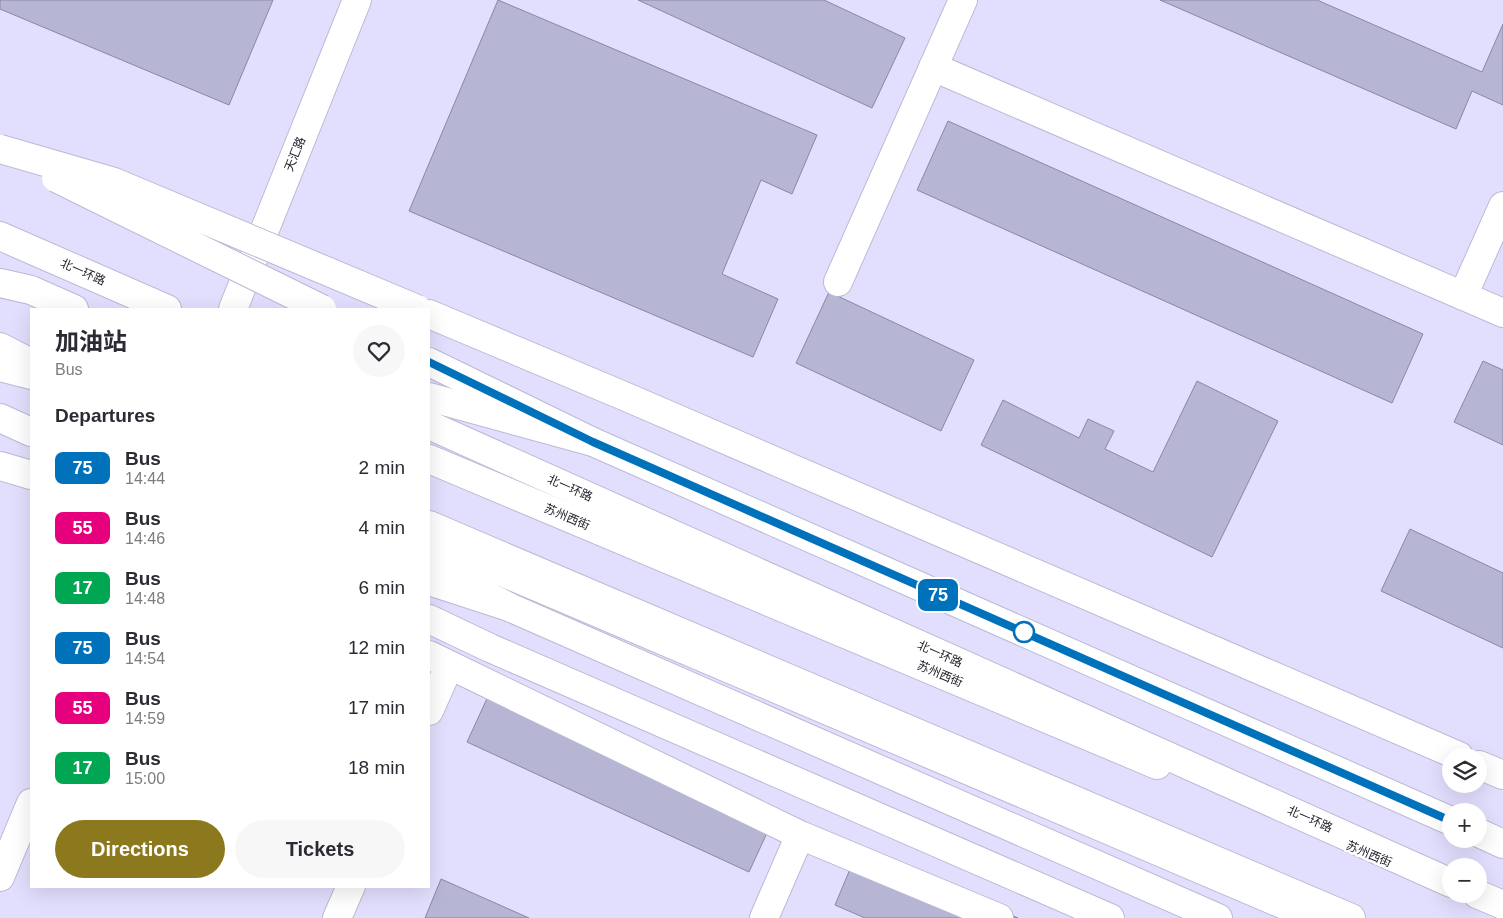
<!DOCTYPE html>
<html lang="en">
<head>
<meta charset="utf-8">
<style>
  body { margin:0; font-family:Helvetica,"Noto Sans SC",sans-serif; background:#f7f7f7; color:#2b2b33; height:100vh; display:flex; flex-direction:column; font-size:19px; white-space:nowrap }
  * { box-sizing:border-box; margin:0 }
  p { font-size:16px; color:#7c7c81 }
  .icon { flex:none; width:28px; height:28px; fill:none; stroke:currentColor; stroke-width:2; stroke-linecap:round; stroke-linejoin:round }
  .map { position:relative; flex:1; overflow:hidden }
  .details { position:absolute; left:30px; top:308px; width:400px; height:580px; display:flex; flex-direction:column; background:#fff; border-radius:0px; box-shadow:0 5px 20px #0002 }
  .details>* { flex:none }
  .badge { padding:0 10px; border-radius:8px; font-size:18px; line-height:32px }
  .fabs { position:absolute; left:1442px; top:748px; display:grid; gap:10px }
  .fabs a { display:grid; place-items:center; width:45px; height:45px; border-radius:50%; background:#fff; box-shadow:0 5px 20px #0002; font-size:25px }
  .map>.badge { position:absolute; translate:-50% -50%; box-shadow:0 0 0 2px #fff }
  h2 { padding:0 25px; font-size:19px; line-height:45px }
  .round { display:grid; place-items:center; flex:none; width:52px; height:52px; border-radius:26px; background:#f7f7f7 }
  .summary { display:flex; align-items:center; justify-content:space-between; height:85px; padding:0 25px }
  h1 { font-size:24px; font-weight:700; line-height:38px }
  .cta { display:flex; gap:10px; margin-top:auto; padding:10px 25px }
  .cta a { flex:1; height:58px; border-radius:30px; background:#8c781d; color:#fff; font-size:20px; font-weight:700; line-height:58px; text-align:center }
  .cta a+a { background:#f7f7f7; color:#2b2b33 }
  ul { padding:0; list-style:none }
  li { display:flex; align-items:center; gap:15px; height:60px; padding:0 25px }
  li div { flex:1 }
  li b { display:block; font-size:19px }
  li em { font-style:normal }
  li .badge { min-width:55px; font-weight:700; text-align:center }
  .map>svg:first-child { display:block }
</style>
</head>
<body>
<div class="map">
<svg width="1503" height="918" viewBox="0 0 1503 918">
  <rect width="100%" height="100%" fill="#e1dffd"/>
  <!-- building -->
  <path fill="#b7b5d4" stroke="#8987a2" d="M 0,0 L 273,0 L 229,105 L 0,9 Z
    M 498,0 L 817,135 L 792,194 L 761,180 L 722,274 L 778,299 L 753,357 L 409,211 Z
    M 638,0 L 824,0 L 905,38 L 872,108 Z
    M 1160,0 L 1317,0 L 1482,72 L 1503,24 L 1503,105 L 1472,91 L 1456,129 Z
    M 948,121 L 1423,334 L 1392,403 L 917,190 Z
    M 829,292 L 974,360 L 941,431 L 796,363 Z
    M 1483,361 L 1503,370 L 1503,445 L 1454,422 Z
    M 1197,381 L 1278,421 L 1212,557 L 981,445 L 1003,400 L 1079,438 L 1088,419 L 1114,431 L 1105,449 L 1153,472 Z
    M 1410,529 L 1503,573 L 1503,648 L 1381,591 Z
    M 490,692 L 772,822 L 749,872 L 467,742 Z
    M 858,850 L 1018,918 L 865,918 L 835,905 Z
    M 441,879 L 529,918 L 425,918 Z"/>
  <g fill="none" stroke-linecap="round" stroke-linejoin="round">
    <defs>
      <path id="minor" d="M 933,67 L 1503,313
        M 838,282 L 963,0
        M 1463,296 L 1503,206
        M 0,466 L 31,475
        M 429,655 L 800,835 L 999,918
        M 429,711 L 449,666
        M 0,877 L 31,803
        M 337,918 L 351,886
        M 764,918 L 800,835"/>
      <path id="tertiary" d="M 233,309 L 357,0"/>
      <path id="secondary" d="M 0,283 L 31,290 L 74,309
        M 0,367 L 31,375
        M 429,459 L 1157,765
        M 429,541 L 1315,918"/>
      <path id="primary" d="M 0,236 L 167,309
        M 0,347 L 31,363
        M 429,397 L 593,442 L 1451,821
        M 429,425 L 1451,883
        M 429,525 L 1351,918
        M 429,566 L 509,607 L 1218,918
        M 1479,833 L 1503,844
        M 1477,894 L 1503,905"/>
      <path id="trunk" d="M 429,314 L 624,396 L 1459,756
        M 429,362 L 593,442
        M 0,418 L 31,432
        M 429,581 L 509,607
        M 429,619 L 490,648 L 1110,918
        M 1479,765 L 1503,775"/>
    </defs>
    <!-- minor casing -->
    <use href="#minor" stroke="#bbb9d5" stroke-width="30"/>
    <!-- tertiary casing -->
    <use href="#tertiary" stroke="#bbb9d5" stroke-width="30"/>
    <!-- secondary casing -->
    <use href="#secondary" stroke="#bbb9d5" stroke-width="30"/>
    <!-- primary casing -->
    <use href="#primary" stroke="#bbb9d5" stroke-width="30"/>
    <!-- trunk casing -->
    <use href="#trunk" stroke="#bbb9d5" stroke-width="30"/>
    <!-- minor -->
    <use href="#minor" stroke="#fff" stroke-width="28"/>
    <!-- tertiary -->
    <use href="#tertiary" stroke="#fff" stroke-width="28"/>
    <!-- secondary -->
    <use href="#secondary" stroke="#fff" stroke-width="28"/>
    <!-- primary -->
    <use href="#primary" stroke="#fff" stroke-width="28"/>
    <!-- trunk -->
    <use href="#trunk" stroke="#fff" stroke-width="28"/>
    <defs>
      <path id="trunk-bridge" d="M 0,149 L 114,182 L 417,309
        M 56,178 L 322,309"/>
    </defs>
    <!-- trunk-bridge casing -->
    <use href="#trunk-bridge" stroke="#bbb9d5" stroke-width="30" stroke-linecap="butt"/>
    <!-- trunk-bridge -->
    <use href="#trunk-bridge" stroke="#fff" stroke-width="28"/>
  </g>
  <g fill="none" stroke-linecap="round" stroke-linejoin="round">
    <defs>
      <path id="line" d="M 429,362 L 593,442 L 1451,821"/>
    </defs>
    <!-- line casing -->
    <use href="#line" stroke="#fff" stroke-width="11"/>
    <!-- line -->
    <use href="#line" stroke="#0072bc" stroke-width="8"/>
  </g>
  <!-- markers -->
  <circle fill="#fff" stroke="#0072bc" stroke-width="2.5" cx="1024" cy="632" r="10"/>
  <g text-anchor="middle" stroke-width="5" stroke-linejoin="round" paint-order="stroke">
    <!-- street labels -->
    <g font-size="12" fill="#1e1d27" stroke="#fff">
      <text transform="translate(295 154) rotate(-68)" y="4">天汇路</text>
      <text transform="translate(83 272) rotate(24)" y="4">北一环路</text>
      <text transform="translate(570 488) rotate(24)" y="4">北一环路</text>
      <text transform="translate(567 517) rotate(23)" y="4">苏州西街</text>
      <text transform="translate(940 654) rotate(24)" y="4">北一环路</text>
      <text transform="translate(940 674) rotate(23)" y="4">苏州西街</text>
      <text transform="translate(1310 819) rotate(24)" y="4">北一环路</text>
      <text transform="translate(1369 854) rotate(23)" y="4">苏州西街</text>
    </g>
  </g>
</svg>
<div class="fabs">
<a><svg class="icon" aria-label="layers" viewBox="0 0 24 24"><path d="M12 4l9 5-9 5-9-5zM3 14l9 5 9-5"/></svg></a>
<a>+</a>
<a>−</a>
</div>
<b class="badge" style="left:938px;top:595px;background:#0072bc;color:#fff">75</b>
<section class="details">
<div class="summary"><div><h1>加油站</h1><p>Bus</p></div><a class="round"><svg class="icon" aria-label="heart" viewBox="0 0 24 24"><path d="M12 20l-8-8c-3-5 5-10 8-4 3-6 11-1 8 4z"/></svg></a></div>
<h2>Departures</h2>
<ul>
<li><span class="badge" style="background:#0072bc;color:#fff">75</span><div><b>Bus</b><p>14:44</p></div><em>2 min</em></li>
<li><span class="badge" style="background:#e6007e;color:#fff">55</span><div><b>Bus</b><p>14:46</p></div><em>4 min</em></li>
<li><span class="badge" style="background:#00a651;color:#fff">17</span><div><b>Bus</b><p>14:48</p></div><em>6 min</em></li>
<li><span class="badge" style="background:#0072bc;color:#fff">75</span><div><b>Bus</b><p>14:54</p></div><em>12 min</em></li>
<li><span class="badge" style="background:#e6007e;color:#fff">55</span><div><b>Bus</b><p>14:59</p></div><em>17 min</em></li>
<li><span class="badge" style="background:#00a651;color:#fff">17</span><div><b>Bus</b><p>15:00</p></div><em>18 min</em></li>
</ul>
<div class="cta"><a>Directions</a><a>Tickets</a></div>
</section>
</div>
</body>
</html>
